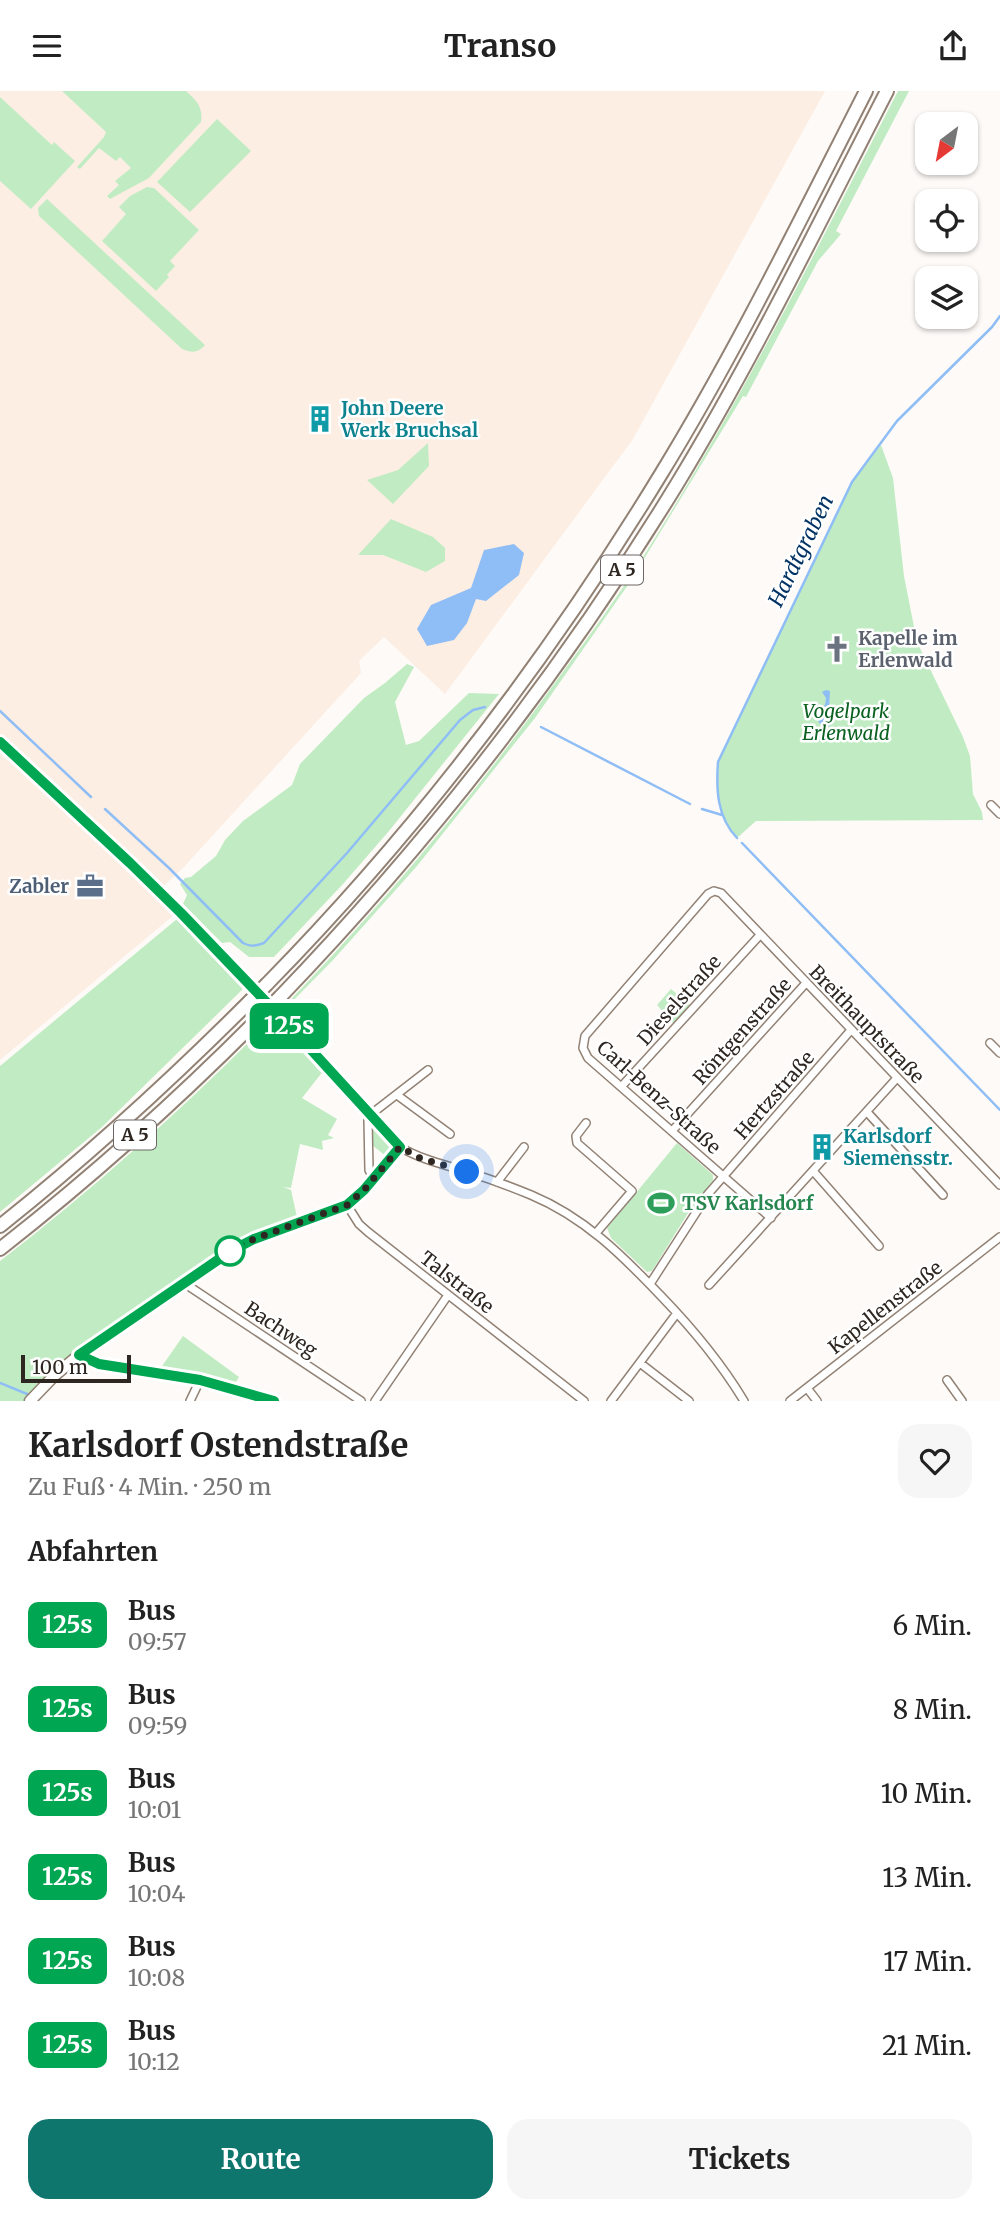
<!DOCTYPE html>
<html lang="de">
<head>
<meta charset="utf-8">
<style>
  body { margin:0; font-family:Merriweather,serif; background:#f6f6f6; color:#222; height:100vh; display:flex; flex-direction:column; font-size:26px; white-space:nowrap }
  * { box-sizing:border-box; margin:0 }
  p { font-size:23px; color:#767676 }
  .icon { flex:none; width:38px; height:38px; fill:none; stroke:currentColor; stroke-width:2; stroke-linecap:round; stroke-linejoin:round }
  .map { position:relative; height:1310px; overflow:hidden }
  .sheet { display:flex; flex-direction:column; background:#fff; flex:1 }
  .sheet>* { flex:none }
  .badge { padding:0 14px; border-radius:10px; font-size:24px; line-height:46px }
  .needle { width:46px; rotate:212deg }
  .controls { position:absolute; left:915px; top:21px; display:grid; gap:14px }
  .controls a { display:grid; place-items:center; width:63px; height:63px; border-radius:14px; background:#fff; box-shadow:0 2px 5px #0004; font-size:35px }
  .scale { position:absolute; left:21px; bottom:18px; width:110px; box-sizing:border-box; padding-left:7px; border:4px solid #2d2621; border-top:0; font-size:19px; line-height:24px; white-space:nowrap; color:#2d2621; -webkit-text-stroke:5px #fff; paint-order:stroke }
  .you { position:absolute; width:35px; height:35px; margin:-18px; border:5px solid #fff; border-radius:50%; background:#1a73e8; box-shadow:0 0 0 10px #1a73e833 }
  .map>.badge { position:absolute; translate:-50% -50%; box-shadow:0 0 0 4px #fff }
  h2 { padding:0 28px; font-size:26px; line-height:63px }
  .round { display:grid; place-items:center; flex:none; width:74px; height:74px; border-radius:21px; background:#f6f6f6 }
  .head { display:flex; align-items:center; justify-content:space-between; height:119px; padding:0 28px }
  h1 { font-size:33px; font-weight:700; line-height:52px }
  .primary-button { display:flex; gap:14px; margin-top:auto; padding:14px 28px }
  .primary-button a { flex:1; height:80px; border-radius:21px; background:#0f766e; color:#fff; font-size:28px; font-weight:700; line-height:80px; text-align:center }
  .primary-button a+a { background:#f6f6f6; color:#222 }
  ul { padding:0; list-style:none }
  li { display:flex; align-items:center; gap:21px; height:84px; padding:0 28px }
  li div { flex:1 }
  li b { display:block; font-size:26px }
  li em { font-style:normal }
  li .badge { min-width:77px; font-weight:700; text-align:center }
  header { display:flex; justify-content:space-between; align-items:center; height:91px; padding:0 28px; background:#fff; font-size:32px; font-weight:700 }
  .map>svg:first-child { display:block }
</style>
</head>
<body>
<header><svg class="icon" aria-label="menu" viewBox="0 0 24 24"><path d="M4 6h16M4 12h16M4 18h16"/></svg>Transo<svg class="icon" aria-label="share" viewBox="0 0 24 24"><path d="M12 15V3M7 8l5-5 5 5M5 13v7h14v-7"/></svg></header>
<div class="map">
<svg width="1000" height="1310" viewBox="0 0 1000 1310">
  <rect width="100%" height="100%" fill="#fefaf7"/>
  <!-- built -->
  <path fill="#fdeee3" d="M 0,0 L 825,0 L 633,348 L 445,603 L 384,546 L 359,570 L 361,582 L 183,777 L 154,804 L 174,824 L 0,969 Z"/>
  <!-- green -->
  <path fill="#c1ecc3" d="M 62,0 L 186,0 C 197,10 203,16 201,31 L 149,87 L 110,108 L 107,105 L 119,94 L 115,90 L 131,77 L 120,66 L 116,70 L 99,57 L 80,78 L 77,76 L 104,46 L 106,41 Z
    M 898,0 L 909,0 L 836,140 L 841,143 L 818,170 L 746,306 L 743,305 L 630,491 L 535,627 L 417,775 L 333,869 L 277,926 L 324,979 L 302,1007 L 337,1028 L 328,1044 L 334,1047 L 322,1050 L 323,1059 L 300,1053 L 291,1097 L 283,1096 L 291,1099 L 297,1126 L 236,1150 L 231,1160 L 79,1264 L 30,1310 L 0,1310 L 0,1170 C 213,1005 400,807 557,589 C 587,548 616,508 643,466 C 738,316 817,158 898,0 Z
    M 0,6 L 52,54 L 54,51 L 75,70 L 31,118 L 0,90 Z
    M 217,28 L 251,60 L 190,121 L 157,91 Z
    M 147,96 L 154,97 L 199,139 L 170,170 L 175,175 L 167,184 L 169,186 L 156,200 L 102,150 L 126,123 L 119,116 L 130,105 Z
    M 47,108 L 205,254 C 198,262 192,262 182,258 L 39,125 L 38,117 Z
    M 428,352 L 429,375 L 393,413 L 367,389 L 398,379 Z
    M 881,354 L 893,387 L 904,485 L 917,551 L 963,646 L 970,665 L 973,703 L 982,721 L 983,729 L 756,730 L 737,747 C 718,725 715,699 718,671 L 852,391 Z
    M 391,428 L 433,446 L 445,457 L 445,470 L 426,481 L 383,464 L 358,464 Z
    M 407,573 L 414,576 L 395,611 L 406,654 L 419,650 L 469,602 L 499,603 L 389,740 L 343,793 L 274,866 L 249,866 L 230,851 L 222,852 L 183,813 L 187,804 L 180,793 L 185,787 L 191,786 L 216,765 L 225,749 L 243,730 L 292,694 L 300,673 L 364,607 L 385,592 Z
    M 177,828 L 245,896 L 102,1036 L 0,1121 L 0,975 Z
    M 671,898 L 691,915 L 674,933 L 657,914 Z
    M 373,1033 C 382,1044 396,1052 387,1066 L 372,1054 Z
    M 677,1052 L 713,1084 L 713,1089 L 688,1122 L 652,1180 L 647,1181 L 611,1147 L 607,1137 Z
    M 183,1245 L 239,1286 L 234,1294 L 204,1285 L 160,1278 Z"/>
  <!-- water -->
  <path fill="#8fbdf5" d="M 514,453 L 524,462 L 519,484 L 486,510 L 476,508 L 467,532 L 454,549 L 427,555 L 417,538 L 431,514 L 471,497 L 484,459 Z
    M 826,599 L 830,600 L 829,619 L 834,630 L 831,634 L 825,637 C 815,632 815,619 825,614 L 826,607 L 822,601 Z"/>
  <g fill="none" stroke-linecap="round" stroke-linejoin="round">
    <!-- stream -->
    <path stroke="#8fbdf5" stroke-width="2.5" d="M 0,620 L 91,706
      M 541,636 L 690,713
      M 105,718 L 169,777 L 243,852 C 251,856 255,855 264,852 L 347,762 L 460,629 L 473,619 L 485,616
      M 702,718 L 722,724
      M 737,747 C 717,726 716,699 718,671 L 852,391 L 897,330 L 992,236 L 1000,225
      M 742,752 L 1000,1019
      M 0,1292 L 32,1305"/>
    <defs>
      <path id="street" d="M 0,651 L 100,743 L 181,822 L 293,939 L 400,1056 C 420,1068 442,1073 465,1080 C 487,1087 509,1095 531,1104 C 584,1126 622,1164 661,1205 C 692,1237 721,1272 744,1310
        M 991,714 L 1000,723
        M 990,952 L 1000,962
        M 621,996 L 760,844
        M 397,1004 L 450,1043
        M 867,1021 L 943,1104
        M 370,1024 L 428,979
        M 370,1024 L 368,1029 L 369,1079 L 374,1088
        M 586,1032 L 576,1045 L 577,1052 L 632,1100 L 596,1142
        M 672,1040 L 806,892
        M 814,1081 L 879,1155
        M 497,1091 L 524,1056
        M 347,1114 L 359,1133 L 368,1141 L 584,1310
        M 771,1127 L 588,967 L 583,957 L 585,945 L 708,803 L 714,800 L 721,802 L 1000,1094
        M 186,1190 L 190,1196 L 361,1310
        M 650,1193 L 708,1103 L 851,939
        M 709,1194 L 897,987
        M 79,1264 L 231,1160 L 254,1148 L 347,1114 L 364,1099 L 400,1056
        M 640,1272 L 689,1310
        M 947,1289 L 962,1310
        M 807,1297 L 817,1310
        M 190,1310 L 200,1289
        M 375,1310 L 448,1204
        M 611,1310 L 677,1222
        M 790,1310 L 1000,1146"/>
      <path id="secondary" d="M 30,1310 L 54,1285 L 79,1264 L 99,1273 L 200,1289 L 274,1310"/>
      <path id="highway" d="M 267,893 C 418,739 549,567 661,383 C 737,259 800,129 866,0
        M 280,906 C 430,750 564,578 677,393 C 754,266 819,132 887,0
        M 0,1135 C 88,1065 171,989 250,910
        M 0,1158 C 93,1085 181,1006 263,923"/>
    </defs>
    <!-- street casing -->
    <use href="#street" stroke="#928275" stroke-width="10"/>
    <!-- secondary casing -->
    <use href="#secondary" stroke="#928275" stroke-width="13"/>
    <!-- highway casing -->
    <use href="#highway" stroke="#928275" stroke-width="16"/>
    <!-- street -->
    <use href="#street" stroke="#fff" stroke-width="7"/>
    <!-- secondary -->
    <use href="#secondary" stroke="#fff" stroke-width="10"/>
    <!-- highway -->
    <use href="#highway" stroke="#fff" stroke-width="12"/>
    <defs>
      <path id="highway-bridge" d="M 250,910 L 267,893
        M 263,923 L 280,906"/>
    </defs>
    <!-- highway-bridge casing -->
    <use href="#highway-bridge" stroke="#928275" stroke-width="16" stroke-linecap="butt"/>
    <!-- highway-bridge -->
    <use href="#highway-bridge" stroke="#fff" stroke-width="12"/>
  </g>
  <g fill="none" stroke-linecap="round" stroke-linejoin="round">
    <defs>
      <path id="line" d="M 0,651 L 130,772 L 181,822 L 293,939 L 400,1056 L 364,1099 L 347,1114 L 254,1148 L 231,1160 L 79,1264 L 99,1273 L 200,1289 L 274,1310"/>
    </defs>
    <!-- line casing -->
    <use href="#line" stroke="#fff" stroke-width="16"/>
    <!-- line -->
    <use href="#line" stroke="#00a651" stroke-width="10"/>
    <!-- walk -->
    <path stroke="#2d2621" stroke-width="7" stroke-dasharray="0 12.6" d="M 230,1160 L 254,1148 L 347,1114 L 364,1099 L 400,1056 L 420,1067 L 467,1081"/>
  </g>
  <!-- icons -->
  <defs>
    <symbol id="building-bare" viewBox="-9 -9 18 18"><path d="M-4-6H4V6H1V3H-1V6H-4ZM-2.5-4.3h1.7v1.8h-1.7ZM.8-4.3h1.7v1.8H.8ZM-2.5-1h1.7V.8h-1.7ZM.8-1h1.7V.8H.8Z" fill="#0f9aa8" stroke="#fff" stroke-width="2.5" paint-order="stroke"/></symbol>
    <symbol id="church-bare" viewBox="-9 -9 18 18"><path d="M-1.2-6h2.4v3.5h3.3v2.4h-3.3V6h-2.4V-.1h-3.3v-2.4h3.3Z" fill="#6b7280" stroke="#fff" stroke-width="2.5" paint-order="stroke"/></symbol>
    <symbol id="office-bare" viewBox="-9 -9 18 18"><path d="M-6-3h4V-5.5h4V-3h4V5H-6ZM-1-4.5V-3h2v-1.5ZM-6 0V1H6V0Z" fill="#5c6f8a" stroke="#fff" stroke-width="2.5" paint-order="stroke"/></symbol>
    <symbol id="stadium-bare" viewBox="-9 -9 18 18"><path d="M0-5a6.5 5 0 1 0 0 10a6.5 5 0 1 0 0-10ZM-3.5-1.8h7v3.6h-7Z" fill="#2e9e5b" stroke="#fff" stroke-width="2.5" paint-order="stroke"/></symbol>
  </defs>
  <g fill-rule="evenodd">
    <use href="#building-bare" x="301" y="309" width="38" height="38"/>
    <use href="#church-bare" x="818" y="539" width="38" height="38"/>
    <use href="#office-bare" x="71" y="776" width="38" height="38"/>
    <use href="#building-bare" x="803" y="1037" width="38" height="38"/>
    <use href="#stadium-bare" x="642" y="1093" width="38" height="38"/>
  </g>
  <!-- markers -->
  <circle fill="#fff" stroke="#00a651" stroke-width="3.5" cx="230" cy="1160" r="14"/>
  <g text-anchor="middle" stroke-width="5" stroke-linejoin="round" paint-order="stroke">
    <!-- shield labels -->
    <g fill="#fff" stroke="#6c6764" stroke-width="2">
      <rect x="601" y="464.5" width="42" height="29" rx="5"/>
      <rect x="114" y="1029.5" width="42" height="29" rx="5"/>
    </g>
    <g font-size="18" font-weight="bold" fill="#2d2621">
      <text x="622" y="485">A 5</text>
      <text x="135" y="1050">A 5</text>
    </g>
    <!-- culture labels -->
    <g font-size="19" font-weight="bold" fill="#0d838f" stroke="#fff" text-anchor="start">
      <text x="341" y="324">John Deere<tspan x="341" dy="22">Werk Bruchsal</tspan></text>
      <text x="843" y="1052">Karlsdorf<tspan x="843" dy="22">Siemensstr.</tspan></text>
    </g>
    <!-- worship labels -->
    <g font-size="19" font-weight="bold" fill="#5b616d" stroke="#fff" text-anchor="start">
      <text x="858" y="554">Kapelle im<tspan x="858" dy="22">Erlenwald</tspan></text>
    </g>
    <!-- park labels -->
    <g font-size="19" font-style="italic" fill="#0b6120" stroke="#fff">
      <text x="846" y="627">Vogelpark<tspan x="846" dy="22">Erlenwald</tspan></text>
    </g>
    <!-- service labels -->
    <g font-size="19" font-weight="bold" fill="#4e5e75" stroke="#fff" text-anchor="end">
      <text x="69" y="802">Zabler</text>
    </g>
    <!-- street labels -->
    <g font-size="19" fill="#2d2621" stroke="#fff">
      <text transform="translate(679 909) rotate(-48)" y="7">Dieselstraße</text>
      <text transform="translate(867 933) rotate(46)" y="7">Breithauptstraße</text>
      <text transform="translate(742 940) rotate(-48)" y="7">Röntgenstraße</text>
      <text transform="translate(774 1004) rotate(-49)" y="7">Hertzstraße</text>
      <text transform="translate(659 1006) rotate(42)" y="7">Carl-Benz-Straße</text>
      <text transform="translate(457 1191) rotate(38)" y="7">Talstraße</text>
      <text transform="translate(885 1216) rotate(-38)" y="7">Kapellenstraße</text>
      <text transform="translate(281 1238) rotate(34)" y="7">Bachweg</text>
    </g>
    <!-- leisure labels -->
    <g font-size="19" font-weight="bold" fill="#27864d" stroke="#fff" text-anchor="start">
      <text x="682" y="1119">TSV Karlsdorf</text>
    </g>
    <!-- water labels -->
    <g font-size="21" font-style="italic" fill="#023364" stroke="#fff">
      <text transform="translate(801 460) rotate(-64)" y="7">Hardtgraben</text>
    </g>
  </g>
</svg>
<div class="controls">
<a><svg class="needle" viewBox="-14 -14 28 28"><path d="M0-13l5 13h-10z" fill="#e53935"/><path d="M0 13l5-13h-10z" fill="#767676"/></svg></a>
<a><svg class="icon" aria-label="locate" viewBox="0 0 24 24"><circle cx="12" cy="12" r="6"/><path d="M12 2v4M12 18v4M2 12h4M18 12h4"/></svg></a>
<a><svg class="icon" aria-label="layers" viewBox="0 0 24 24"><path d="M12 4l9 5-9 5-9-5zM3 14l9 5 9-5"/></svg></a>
</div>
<div class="scale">100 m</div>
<div class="you" style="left:467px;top:1081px"></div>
<b class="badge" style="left:289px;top:935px;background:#00a651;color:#fff">125s</b>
</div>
<section class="sheet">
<div class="head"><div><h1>Karlsdorf Ostendstraße</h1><p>Zu Fuß · 4 Min. · 250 m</p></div><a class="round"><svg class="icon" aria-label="heart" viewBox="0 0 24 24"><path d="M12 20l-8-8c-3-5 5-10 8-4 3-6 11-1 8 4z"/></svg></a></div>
<h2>Abfahrten</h2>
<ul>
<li><span class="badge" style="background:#00a651;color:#fff">125s</span><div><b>Bus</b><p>09:57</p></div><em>6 Min.</em></li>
<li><span class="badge" style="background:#00a651;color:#fff">125s</span><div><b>Bus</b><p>09:59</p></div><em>8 Min.</em></li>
<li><span class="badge" style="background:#00a651;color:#fff">125s</span><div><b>Bus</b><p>10:01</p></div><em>10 Min.</em></li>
<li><span class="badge" style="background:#00a651;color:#fff">125s</span><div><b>Bus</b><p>10:04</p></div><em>13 Min.</em></li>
<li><span class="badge" style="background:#00a651;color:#fff">125s</span><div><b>Bus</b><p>10:08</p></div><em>17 Min.</em></li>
<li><span class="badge" style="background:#00a651;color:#fff">125s</span><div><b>Bus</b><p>10:12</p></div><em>21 Min.</em></li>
</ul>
<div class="primary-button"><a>Route</a><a>Tickets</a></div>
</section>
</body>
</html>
